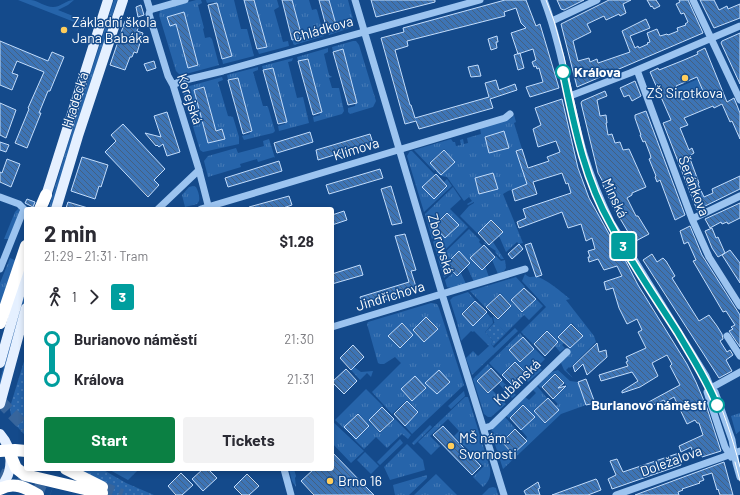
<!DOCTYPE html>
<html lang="en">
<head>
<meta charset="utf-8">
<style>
  body { margin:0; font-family:Barlow,sans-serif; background:#f2f2f3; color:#2b2b33; height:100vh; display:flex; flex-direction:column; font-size:15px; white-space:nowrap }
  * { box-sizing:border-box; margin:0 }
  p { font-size:13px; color:#7c7c81 }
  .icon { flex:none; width:22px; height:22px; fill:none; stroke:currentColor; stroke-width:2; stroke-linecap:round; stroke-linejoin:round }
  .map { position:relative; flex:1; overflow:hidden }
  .drawer { position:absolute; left:24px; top:207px; width:310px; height:264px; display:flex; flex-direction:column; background:#fff; border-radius:4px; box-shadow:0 2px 6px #0003 }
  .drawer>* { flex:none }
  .badge { padding:0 8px; border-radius:3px; font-size:14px; line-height:26px }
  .map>.badge { position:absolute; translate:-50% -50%; box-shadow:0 0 0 2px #fff }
  .legs { display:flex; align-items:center; gap:6px; height:44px; padding:0 20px; font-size:13px }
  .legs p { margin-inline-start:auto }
  .summary { display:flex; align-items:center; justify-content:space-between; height:68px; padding:0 20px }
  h1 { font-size:22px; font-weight:700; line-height:30px }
  .cta { display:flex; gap:8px; margin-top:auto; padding:8px 20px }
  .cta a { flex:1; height:46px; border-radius:4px; background:#0b8043; color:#fff; font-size:16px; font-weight:700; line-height:46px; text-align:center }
  .cta a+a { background:#f2f2f3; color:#2b2b33 }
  ul { padding:0 20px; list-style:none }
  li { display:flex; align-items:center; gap:14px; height:40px; font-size:15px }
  li i { display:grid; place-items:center; width:6px; height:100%; margin:0 5px; background:currentColor }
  li i::after { content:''; width:10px; height:10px; margin:-5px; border:3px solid; border-radius:50%; background:#fff }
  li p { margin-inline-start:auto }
  li:first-child i { background:linear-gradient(#0000 50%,currentColor 0) }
  li:last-child i { background:linear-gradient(currentColor 50%,#0000 0) }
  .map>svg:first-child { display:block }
</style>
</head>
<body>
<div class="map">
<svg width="740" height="495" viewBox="0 0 740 495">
  <defs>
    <pattern id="grass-tufts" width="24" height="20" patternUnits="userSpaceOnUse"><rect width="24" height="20" fill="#2664aa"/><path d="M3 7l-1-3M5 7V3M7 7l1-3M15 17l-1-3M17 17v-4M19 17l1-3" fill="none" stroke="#477bb7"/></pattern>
    <pattern id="park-dots" width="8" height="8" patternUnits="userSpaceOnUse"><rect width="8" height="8" fill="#2664aa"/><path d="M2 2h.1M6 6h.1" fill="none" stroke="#477bb7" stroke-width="1.8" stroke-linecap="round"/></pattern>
    <pattern id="building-back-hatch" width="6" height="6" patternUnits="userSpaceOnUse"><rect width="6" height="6" fill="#3d74b5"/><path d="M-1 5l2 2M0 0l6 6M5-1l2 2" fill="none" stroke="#446080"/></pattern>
  </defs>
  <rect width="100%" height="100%" fill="#144a8b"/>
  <!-- grass -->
  <path fill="url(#grass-tufts)" d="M 114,0 L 117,0 L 52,208 L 49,207 L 67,147 Z
    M 196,0 L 201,0 L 202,3 L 198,5 L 204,28 L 203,29 L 205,38 L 210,37 L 212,39 L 219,65 L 182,75 L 179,74 L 176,71 L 159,15 L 160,11 L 163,9 Z
    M 206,0 L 234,0 L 241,29 L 247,29 L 254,56 L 223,64 L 222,59 L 232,56 L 217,3 L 214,4 L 214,2 L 207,3 Z
    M 254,0 L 277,0 L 279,7 L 274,10 L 283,42 L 288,41 L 289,46 L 259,54 L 257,49 L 267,47 Z
    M 292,0 L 309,0 L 312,10 L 316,9 L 317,10 L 324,36 L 294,45 L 292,40 L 302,37 Z
    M 329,0 L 348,0 L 354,23 L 353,27 L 329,35 L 327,30 L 337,28 Z
    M 353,41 L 356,41 L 359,45 L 376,101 L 373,107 L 350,114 L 348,112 L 348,108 L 355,106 L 355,103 L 357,102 L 342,49 L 333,52 L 332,47 Z
    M 328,48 L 328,52 L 324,54 L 329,75 L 332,77 L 329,78 L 332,88 L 339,88 L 344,111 L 342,114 L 314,122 L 313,117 L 320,115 L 320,113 L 322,112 L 313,77 L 298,61 L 297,57 Z
    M 293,58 L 292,61 L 288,62 L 297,98 L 303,97 L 309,123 L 279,131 L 278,126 L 285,124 L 285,122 L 287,122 L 273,68 L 263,70 L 262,66 Z
    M 258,67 L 258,70 L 253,72 L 263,106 L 267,106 L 268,107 L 275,131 L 273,133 L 244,140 L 242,136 L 250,134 L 250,132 L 252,131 L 238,78 L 228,80 L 227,75 Z
    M 222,77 L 223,80 L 218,82 L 228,116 L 233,117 L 239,137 L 239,144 L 203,152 L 200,150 L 183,93 L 183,90 L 186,87 Z
    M 514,115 L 516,122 L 514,123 L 522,149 L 518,150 L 533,182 L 508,191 L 503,194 L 523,243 L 519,244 L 517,242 L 506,252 L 499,236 L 503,232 L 491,220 L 477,233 L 460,216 L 469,206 L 474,203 L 474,202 L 468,205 L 467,204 L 472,201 L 469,197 L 464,201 L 447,177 L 441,176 L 436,172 L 437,171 L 441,175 L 455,161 L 444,149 L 429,163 L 436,169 L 434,171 L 414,150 L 451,139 L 453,142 L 455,142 L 456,146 L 461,145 L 460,140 L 463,139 L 464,144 L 468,143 L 467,138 L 481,134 L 480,128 L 512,118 Z
    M 269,139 L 275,158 L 274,157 L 258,162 L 257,159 L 240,164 L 241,167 L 208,177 L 204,161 L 208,156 L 236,148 L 238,153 L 264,146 L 263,141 Z
    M 410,151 L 412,151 L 435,175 L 422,187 L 434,199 L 448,186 L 444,182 L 447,179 L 452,186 L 424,212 L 407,156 Z
    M 193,186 L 196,187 C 198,191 200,196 199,201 L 197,204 L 185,207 L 182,195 L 189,187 Z
    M 453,187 L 461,199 L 450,209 L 468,227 L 438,257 L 433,242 L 441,234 L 445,238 L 459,225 L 447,212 L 433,226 L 440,233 L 432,239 L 425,214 Z
    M 19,208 L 19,212 L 9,239 L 4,239 L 15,212 Z
    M 469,229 L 480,240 L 479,242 L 482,245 L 470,258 L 481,270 L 485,266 L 489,277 L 474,282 L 467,267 L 471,263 L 459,251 L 445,264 L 451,271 L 444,278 L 438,259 Z
    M 485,242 L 489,246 L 493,242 L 504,259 L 501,259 L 495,252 L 496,251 L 484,243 Z
    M 496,256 L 501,261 L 505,260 L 506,268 L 504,271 L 498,274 L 492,260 Z
    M 10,258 L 17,261 L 0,313 L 0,283 Z
    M 453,273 L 457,277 L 461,273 L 466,284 L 451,288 L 447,287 L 445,280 Z
    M 525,274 C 530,279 532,276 537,277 C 545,278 564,294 570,299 L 566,300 L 594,336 L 596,342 L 570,368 L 569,367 L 566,370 L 573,378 L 564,370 L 561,363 L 565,351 L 568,348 L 569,349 L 583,336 L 572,323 L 557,337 L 564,343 L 562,345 L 565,348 L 560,352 L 555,346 L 559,342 L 547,330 L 533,344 L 521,332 L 546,307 L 522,281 Z
    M 516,277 L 525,287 L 510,300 L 522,313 L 536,299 L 543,306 L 529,320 L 524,315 L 506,333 L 494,322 L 493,316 L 498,320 L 512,306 L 500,293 L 485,307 L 470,291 Z
    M 26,288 L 26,301 L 0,392 L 0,380 Z
    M 468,292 L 475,300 L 461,314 L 473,326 L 487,313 L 491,318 L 492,317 L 493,323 L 485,332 L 493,341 L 491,344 L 494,348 L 515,328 L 518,331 L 472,375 L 466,358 L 473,351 L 478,356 L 489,346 L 474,331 L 473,332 L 471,331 L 461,341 L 457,322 L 450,300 L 453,297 Z
    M 431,303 L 437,304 L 439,308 L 464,385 L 412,434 L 405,426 L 419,412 L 407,400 L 392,414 L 372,392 L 401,363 L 395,357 L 384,364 L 380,364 L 378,363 L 367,324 L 368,322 Z
    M 520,333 L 523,337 L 508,350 L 520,363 L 535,349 L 545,359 L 538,366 L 542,370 L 528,382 L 523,377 L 527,373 L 515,361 L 501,375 L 489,363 Z
    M 488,364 L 491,367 L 476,381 L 488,394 L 492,390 L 506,404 L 491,417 L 488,417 L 484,414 L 473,379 Z
    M 354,367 L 361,372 L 373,371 L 371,377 L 367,373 L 360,380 L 351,370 Z
    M 558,370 L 570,381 L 578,382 L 586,405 L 561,414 L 503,469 L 491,432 L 493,428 L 505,417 L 515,428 L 501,442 L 513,454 L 527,441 L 526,439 L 527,437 L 521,430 L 535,417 L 523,404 L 509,418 L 506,416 L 525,397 L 529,400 L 536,393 L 533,390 L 537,386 L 547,398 L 533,411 L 545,424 L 559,410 L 556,406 L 558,404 L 553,399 L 567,386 L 555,373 L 541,388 L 538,385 L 552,372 Z
    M 502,381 L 516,395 L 512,398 L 499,384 Z
    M 366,389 L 383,406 L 368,421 L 380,433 L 395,419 L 411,435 L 408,439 L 402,434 L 387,448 L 376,437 L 364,449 L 351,436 L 356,439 L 370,426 L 358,413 L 344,427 L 350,434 L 335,420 Z
    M 464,391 L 465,396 L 451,409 L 448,406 Z
    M 465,397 L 468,397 L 490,468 C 491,477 489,481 483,487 L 473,477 L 484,466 L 477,460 L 478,459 L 454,436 L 459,431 L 448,419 L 430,436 L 440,446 L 431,455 L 418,442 Z
    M 740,413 L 740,431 L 736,434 L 731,416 Z
    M 332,421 L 364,451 L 351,463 L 332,443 Z
    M 430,425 L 432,427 L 414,445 L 412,443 Z
    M 400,439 L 403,443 L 380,465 L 377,462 Z
    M 407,444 L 423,460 L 425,470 L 390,480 L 384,467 Z
    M 365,452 L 379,466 L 371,474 L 357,460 Z
    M 108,469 L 139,469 L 128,480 Z
    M 289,469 L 294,469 L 296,476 L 295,478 L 296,487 L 292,481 Z
    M 436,474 L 457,495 L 414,495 Z
    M 427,475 L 427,478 L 409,495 L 395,495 L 393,485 Z
    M 493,487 L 496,488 L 498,495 L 482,495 L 489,488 Z"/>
  <!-- park -->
  <path fill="url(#park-dots)" d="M 495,322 L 506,333 L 493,346 L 491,344 L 493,341 L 485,332 Z
    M 25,358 L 26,358 L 26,436 C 17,427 10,420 10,407 Z
    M 76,469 L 102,469 L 126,483 L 154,495 L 102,495 Z"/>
  <!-- pitch -->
  <path fill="#2664aa" d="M 18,0 C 22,0 27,0 31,0 C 39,1 45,7 53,7 C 61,7 66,0 74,0 L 68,5 L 58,10 L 83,20 L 82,25 Z
    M 698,79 L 702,90 L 682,99 L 677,88 Z"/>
  <!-- building -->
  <path fill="url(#building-back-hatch)" stroke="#c3ddfc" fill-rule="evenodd" d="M 244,0 L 254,0 L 267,47 L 257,49 Z
    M 282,0 L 292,0 L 302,37 L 292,40 Z
    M 319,0 L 329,0 L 337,28 L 327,30 Z
    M 371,0 L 435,0 L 435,2 L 376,17 Z
    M 505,0 L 526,0 L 536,26 L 540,24 L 559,88 L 530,97 L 526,87 L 543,82 L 539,68 L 537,69 L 536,66 L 534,67 L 532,62 L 536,60 L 533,49 L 518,54 L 511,33 L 526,28 L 521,23 L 516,8 L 504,12 L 505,16 L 501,17 L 407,41 L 408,46 L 395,50 L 410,105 L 411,105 L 415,118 L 489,97 L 485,83 L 496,80 L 499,90 L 515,84 L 517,90 L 490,99 L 493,108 L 419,129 L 416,121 L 405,124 L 381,38 L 404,32 L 403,28 Z
    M 557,0 L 584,0 L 564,10 L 561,9 Z
    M 609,0 L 631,0 L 623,4 L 626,13 L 620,16 L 619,14 L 606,20 L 604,16 L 587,24 L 591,32 L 573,41 L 578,61 L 589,58 L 590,62 L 597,59 L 598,63 L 630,52 L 622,31 L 646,19 L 650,28 L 630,36 L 635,48 L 638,46 L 639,48 L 648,44 L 647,43 L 650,42 L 647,33 L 657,29 L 660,36 L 667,34 L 668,35 L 678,31 L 677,28 L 686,25 L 685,24 L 688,22 L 684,13 L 681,14 L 676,4 L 680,2 L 679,0 L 688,0 L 703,33 L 577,87 L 561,24 Z
    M 647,0 L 656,0 L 660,6 L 654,9 L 652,6 L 651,7 Z
    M 700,0 L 714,0 L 719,10 L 727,6 L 728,9 L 740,4 L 740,18 L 714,28 Z
    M 217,3 L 232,56 L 222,59 L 208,5 Z
    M 141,5 L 144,15 L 138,17 L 136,7 Z
    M 184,12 L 198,65 L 188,68 L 176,24 L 170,26 L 167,17 Z
    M 125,21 L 139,26 L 137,31 L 143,33 L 137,53 L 134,52 L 132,57 L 130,57 L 125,70 L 110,65 Z
    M 740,33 L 740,84 L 721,43 L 722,41 Z
    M 497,36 L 498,42 L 496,42 L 497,48 L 491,50 L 488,39 Z
    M 0,41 L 48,61 L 52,52 L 64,57 L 50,91 L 48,91 L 39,113 L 41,113 L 27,148 L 15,143 L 29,109 L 28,108 L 44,72 L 17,61 L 12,73 L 18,75 L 12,90 L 0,85 Z
    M 705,48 L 727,102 L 734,98 L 740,113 L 740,139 L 732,121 L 730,122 L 722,104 L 714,108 L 713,106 L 684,118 L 688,125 L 680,128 L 689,150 L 692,148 L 694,153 L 689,156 L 699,183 L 698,184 L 704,197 L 713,193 L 712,189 L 740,176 L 740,189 L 697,210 L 663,123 L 671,120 L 650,72 L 658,68 L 659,70 L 684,60 L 698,54 L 697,52 ZM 697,77 L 703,91 L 682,100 L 676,86 Z
    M 343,49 L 357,103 L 348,105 L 333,52 Z
    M 520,53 L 524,68 L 518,70 L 514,55 Z
    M 308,59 L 322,112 L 313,115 L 298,61 Z
    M 154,61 L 156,68 L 147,71 L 144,64 Z
    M 478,65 L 481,76 L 471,77 L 468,67 Z
    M 273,68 L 287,122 L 278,124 L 263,70 Z
    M 238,78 L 252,131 L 243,134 L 228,80 Z
    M 635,81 L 641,96 L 632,101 L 629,95 L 624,97 L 620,88 Z
    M 204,87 L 216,131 L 222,129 L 225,139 L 208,143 L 194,90 Z
    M 605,91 L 607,96 L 597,100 L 600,116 L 606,115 L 607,123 L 606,123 L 608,135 L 612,134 L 615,143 L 620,142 L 623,150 L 629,149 L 646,187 L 632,193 L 632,195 L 627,198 L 636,216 L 638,216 L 649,234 L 634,242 L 612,205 L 602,183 L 603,182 L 598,173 L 581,103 L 582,101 Z
    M 562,99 L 578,168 L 589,198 L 614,243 L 621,252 L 638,285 L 687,364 L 696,382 L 707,408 L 721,451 L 702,457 L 700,451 L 693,453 L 691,447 L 681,452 L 679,446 L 703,435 L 699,423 L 697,423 L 695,420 L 687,424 L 674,397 L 665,402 L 664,400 L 647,408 L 645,404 L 680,385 L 670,366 L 672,364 L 667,355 L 652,363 L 658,376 L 640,387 L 622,393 L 622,391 L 638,381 L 632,372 L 601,381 L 599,375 L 628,366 L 626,362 L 628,361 L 626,357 L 646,348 L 638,332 L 642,330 L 637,319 L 627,324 L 619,308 L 613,288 L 606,290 L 604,282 L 622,276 L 617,266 L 604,270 L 598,259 L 589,262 L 588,257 L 590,257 L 588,251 L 595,249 L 592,238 L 586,241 L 581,224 L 568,228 L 562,212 L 519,228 L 517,222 L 526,218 L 523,209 L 571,193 L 568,183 L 566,184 L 562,173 L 533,182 L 537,194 L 515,201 L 512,190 L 527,184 L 516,151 L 522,149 L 528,168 L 549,161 L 547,157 L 560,152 L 556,141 L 538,147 L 533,129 L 541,125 L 535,108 Z
    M 0,103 L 16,110 L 6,138 L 0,135 Z
    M 646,111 L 685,215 L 675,220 L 660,180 L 657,182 L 655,177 L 656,176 L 649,159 L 651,158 L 650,154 L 645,141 L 643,142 L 640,135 L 641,135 L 635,118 L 635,115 Z
    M 167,112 L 180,152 L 167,156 L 163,144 L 159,147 L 157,145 L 156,146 L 145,133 L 161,137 L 154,116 Z
    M 123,124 L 165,169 L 154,180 L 159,185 L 148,197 L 105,152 L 116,141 L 111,135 Z
    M 504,131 L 509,148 L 489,153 L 485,137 Z
    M 310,132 L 313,142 L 277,153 L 274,143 Z
    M 370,134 L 373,143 L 318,160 L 316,150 Z
    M 0,142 L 9,145 L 6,152 L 0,150 Z
    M 444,150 L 455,162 L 441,175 L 430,163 Z
    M 82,157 L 108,165 L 101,187 L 99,186 L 95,199 L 71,191 Z
    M 7,159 L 20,164 L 11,187 L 0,182 L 0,172 L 2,173 Z
    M 279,161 L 282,171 L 228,187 L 225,178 Z
    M 380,169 L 383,178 L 329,194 L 326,185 Z
    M 493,173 L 498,189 L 479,194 L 475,178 Z
    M 436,174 L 447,186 L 434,199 L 422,187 Z
    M 391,186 L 402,223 L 392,225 L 381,189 Z
    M 289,196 L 292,205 L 280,209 L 250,209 L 249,207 Z
    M 27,199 L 35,202 L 33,207 L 25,203 Z
    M 68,202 L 88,208 L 88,209 L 66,208 Z
    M 740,203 L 740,218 L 728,224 L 727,222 L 722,224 L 721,222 L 710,228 L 705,219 Z
    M 344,211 L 347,220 L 332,225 L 332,215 Z
    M 447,213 L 459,225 L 445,238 L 434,226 Z
    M 491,220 L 503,232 L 489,245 L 478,233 Z
    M 690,226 L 702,255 L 740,315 L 740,347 L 729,331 L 733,329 L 731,327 L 735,325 L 726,311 L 723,312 L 693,261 L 696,260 L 688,242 L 684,244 L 680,231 Z
    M 712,228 L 716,238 L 718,237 L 725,253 L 718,257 L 712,248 L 705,231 Z
    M 405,234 L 416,270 L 411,271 L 417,290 L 363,307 L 360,297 L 409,282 L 395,236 Z
    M 531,243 L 542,275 L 536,277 L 525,245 Z
    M 519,244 L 523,249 L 512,259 L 508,254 Z
    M 484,245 L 495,257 L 482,270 L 470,258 Z
    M 730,250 L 740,263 L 740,283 L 722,255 Z
    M 459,251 L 470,263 L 457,276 L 446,264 Z
    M 652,254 L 657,262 L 663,258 L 666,261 L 675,276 L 672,278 L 699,321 L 709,315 L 717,326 L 722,334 L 723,339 L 720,341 L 727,352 L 730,350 L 733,355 L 726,360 L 732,371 L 719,378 L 643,260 Z
    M 360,265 L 363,275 L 332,284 L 332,274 Z
    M 524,288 L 536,299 L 522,312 L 511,300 Z
    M 500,294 L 511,306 L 498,319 L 486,307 Z
    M 475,301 L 487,312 L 473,326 L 462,314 Z
    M 426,317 L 438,329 L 424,342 L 413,330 Z
    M 402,323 L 413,335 L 400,348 L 388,336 Z
    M 571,324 L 583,336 L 570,348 L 558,337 Z
    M 547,331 L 558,342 L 545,356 L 534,344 Z
    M 523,337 L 534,349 L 520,362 L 509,350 Z
    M 597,343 L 599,352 L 606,350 L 607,357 L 587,375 L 583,364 L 575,372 L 573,366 Z
    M 353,345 L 364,357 L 351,370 L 340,358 Z
    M 515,362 L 526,373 L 513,386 L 502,375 Z
    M 491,368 L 502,380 L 488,393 L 477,381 Z
    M 346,369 L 357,381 L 344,394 L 332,382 Z
    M 439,370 L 450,382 L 437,394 L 425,383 Z
    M 555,374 L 564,383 L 558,388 L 566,386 L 553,399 L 542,387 Z
    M 415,376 L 426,388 L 412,401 L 401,389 Z
    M 586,379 L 595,403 L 586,405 L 578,382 Z
    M 548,398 L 559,410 L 545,423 L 534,411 Z
    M 407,401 L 418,412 L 405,426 L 394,414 Z
    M 523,405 L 535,417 L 521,430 L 510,418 Z
    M 382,407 L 394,419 L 380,432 L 369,420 Z
    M 358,414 L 369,426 L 356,439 L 344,427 Z
    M 443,426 L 481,466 L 472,475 L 433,435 Z
    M 515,429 L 527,441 L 513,454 L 502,442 Z
    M 332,452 L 364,485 L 374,495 L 314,495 L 301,481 L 314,469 L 332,469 Z
    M 679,453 L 682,461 L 680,462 L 681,465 L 612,489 L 611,486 L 608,479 L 616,475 L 610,461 L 617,459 L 623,472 Z
    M 724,462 L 733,495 L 720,495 L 718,489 L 717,490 L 712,473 L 702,476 L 704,480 L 699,482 L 700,483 L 682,489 L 683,490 L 678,492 L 679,495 L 635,495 Z
    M 203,469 L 208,469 L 217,478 L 203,491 L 192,479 Z
    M 181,473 L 193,485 L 182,495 L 176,495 L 168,486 Z
    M 247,474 L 259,486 L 249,495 L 242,495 L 234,487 Z
    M 596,479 L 597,480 L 601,490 L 588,495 L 552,495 Z
    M 538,482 L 540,488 L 538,489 L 540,495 L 526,495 L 524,491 Z"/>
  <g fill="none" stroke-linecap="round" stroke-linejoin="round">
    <!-- highway-tunnel -->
    <path stroke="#37659c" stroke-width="12" stroke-dasharray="12 6" stroke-linecap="butt" d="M 0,401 L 26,428
      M 0,474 L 50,495
      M 102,487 L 122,495"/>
    <!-- minor -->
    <path stroke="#9cc4f0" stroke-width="7" d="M 147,0 L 150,10 L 149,14 L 168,76 L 173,85 L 199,170 L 209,209
      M 355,0 L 442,294 L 504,495
      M 544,0 C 563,50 569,103 584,154 C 591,177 600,199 611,222 L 706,376 L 711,388 L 715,392 L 732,440 L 736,463 L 740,477
      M 693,0 L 740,100
      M 150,10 L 185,0
      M 552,21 L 597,0
      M 637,70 L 692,219 L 709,257 L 740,306
      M 173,85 L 181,81 L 223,71 L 480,0
      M 570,96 L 630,73 L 740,26
      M 0,197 L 19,204 L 24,209 L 0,269
      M 158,209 L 199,170
      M 201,209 L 505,118 L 510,114
      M 692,219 L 740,196
      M 332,327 L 525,269
      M 727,336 L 740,356
      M 484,428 L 491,426 L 567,352
      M 731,457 L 725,447 L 707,392 L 711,388 L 740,372
      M 284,469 L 291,495
      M 616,495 L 740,451"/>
    <!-- major -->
    <path stroke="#e5f0ff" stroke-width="10" d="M 44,202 L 108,0
      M 56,209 L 78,136 L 123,0
      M 0,363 L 26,271
      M 0,404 L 26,308
      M 0,434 C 14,450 14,472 0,488"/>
    <!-- highway -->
    <path stroke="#fff" stroke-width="12" d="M 40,209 L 46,195
      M 0,323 L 26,246
      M 0,451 L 15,450 L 26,451
      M 10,454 L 16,468 L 25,475 L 102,493
      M 66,469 L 102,487
      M 0,489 C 14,481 26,488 38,495"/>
    <!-- tram -->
    <path stroke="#fff" stroke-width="1" d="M 546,0 L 554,21 L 564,57 L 588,163 L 600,196 L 613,222 L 629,249 L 708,377 C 722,406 732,436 740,467
      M 735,462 L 740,481"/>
  </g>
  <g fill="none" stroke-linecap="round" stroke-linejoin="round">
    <defs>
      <path id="line-1" d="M 563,72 C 574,124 584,178 611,225 C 631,262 655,297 678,333 C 692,357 706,378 717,405"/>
    </defs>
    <!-- line-1 casing -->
    <use href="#line-1" stroke="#fff" stroke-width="9"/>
    <!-- line-1 -->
    <use href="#line-1" stroke="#009e9e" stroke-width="6"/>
  </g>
  <!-- markers -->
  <g fill="#ffcd5b" stroke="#144a8b" stroke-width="1.5">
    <circle cx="64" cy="30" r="4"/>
    <circle cx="685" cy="78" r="4"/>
    <circle cx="451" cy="446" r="4"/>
    <circle cx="330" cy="481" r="4"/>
  </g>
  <g fill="#fff" stroke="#009e9e" stroke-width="2">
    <circle cx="563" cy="72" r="7"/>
    <circle cx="717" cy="405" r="7"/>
  </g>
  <g text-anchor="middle" stroke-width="3" stroke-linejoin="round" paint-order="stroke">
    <!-- poi labels -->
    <g font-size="14" fill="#fff" stroke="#144a8b" text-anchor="start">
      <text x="72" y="27">Základní škola<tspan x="72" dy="16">Jana Babáka</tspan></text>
      <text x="685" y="98" text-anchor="middle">ZŠ Sirotkova</text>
      <text x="459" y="443">MŠ nám.<tspan x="459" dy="16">Svornosti</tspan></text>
      <text x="338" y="486">Brno 16</text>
    </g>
    <!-- street labels -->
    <g font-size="14" fill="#fff" stroke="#144a8b">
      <text transform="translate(323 29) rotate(-16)" y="5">Chládkova</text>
      <text transform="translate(190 99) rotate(71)" y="5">Korejská</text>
      <text transform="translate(75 100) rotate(-72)" y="5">Hradecká</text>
      <text transform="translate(356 149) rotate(-17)" y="5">Klímova</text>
      <text transform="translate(694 186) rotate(69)" y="5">Šeránkova</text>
      <text transform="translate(615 198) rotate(65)" y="5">Minská</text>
      <text transform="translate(441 244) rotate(74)" y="5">Zborovská</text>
      <text transform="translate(390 296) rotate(-17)" y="5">Jindřichova</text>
      <text transform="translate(517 382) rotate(-44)" y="5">Kubánská</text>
      <text transform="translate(671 461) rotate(-20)" y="5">Doležalova</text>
    </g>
    <!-- stop labels -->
    <g font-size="14" font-weight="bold" fill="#fff" stroke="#144a8b" text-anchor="start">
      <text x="574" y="77">Králova</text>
      <text x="706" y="410" text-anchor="end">Burianovo náměstí</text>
    </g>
  </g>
</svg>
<b class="badge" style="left:623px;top:246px;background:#009e9e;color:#fff">3</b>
<section class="drawer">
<div class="summary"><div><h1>2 min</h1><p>21:29 – 21:31 · Tram</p></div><b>$1.28</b></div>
<div class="legs"><svg class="icon" aria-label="walk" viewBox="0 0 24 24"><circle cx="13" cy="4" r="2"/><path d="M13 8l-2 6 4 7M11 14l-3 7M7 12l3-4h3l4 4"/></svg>1<svg class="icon" aria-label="forward" viewBox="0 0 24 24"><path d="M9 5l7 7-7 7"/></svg><b class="badge" style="background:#009e9e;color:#fff">3</b></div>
<ul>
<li><i style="color:#009e9e"></i><b>Burianovo náměstí</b><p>21:30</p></li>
<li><i style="color:#009e9e"></i><b>Králova</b><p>21:31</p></li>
</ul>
<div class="cta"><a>Start</a><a>Tickets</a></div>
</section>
</div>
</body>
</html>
